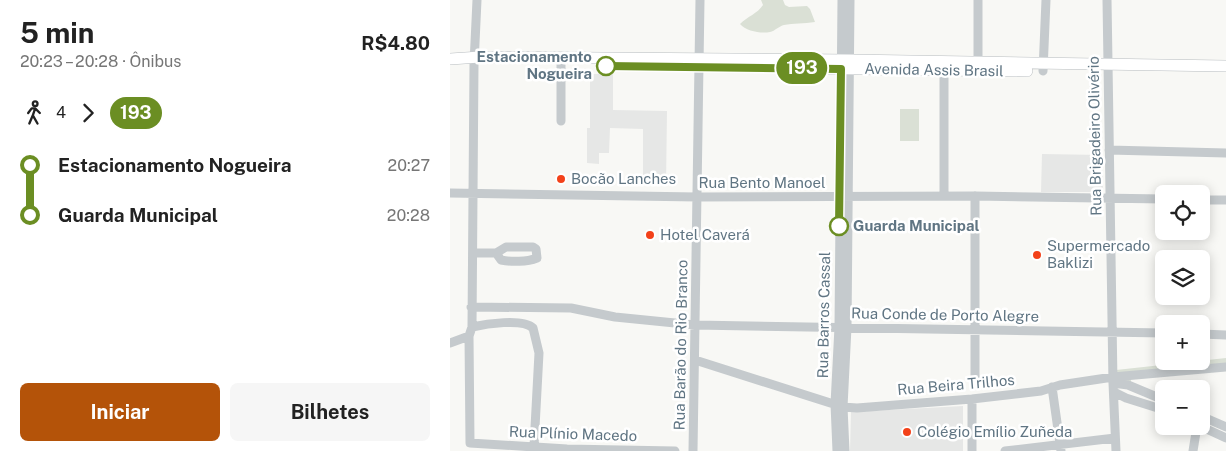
<!DOCTYPE html>
<html lang="pt">
<head>
<meta charset="utf-8">
<style>
  body { margin:0; font-family:"Public Sans",sans-serif; background:#f6f6f6; color:#222; height:100vh; display:flex; flex-direction:column; font-size:19px; white-space:nowrap }
  * { box-sizing:border-box; margin:0 }
  p { font-size:16px; color:#767676 }
  .icon { flex:none; width:28px; height:28px; fill:none; stroke:currentColor; stroke-width:2; stroke-linecap:round; stroke-linejoin:round }
  .map { position:relative; flex:1; overflow:hidden }
  .panel { display:flex; flex-direction:column; background:#fff; width:450px }
  .panel>* { flex:none }
  .badge { padding:0 10px; border-radius:16px; font-size:18px; line-height:32px }
  .controls { position:absolute; left:705px; top:185px; display:grid; gap:10px }
  .controls a { display:grid; place-items:center; width:55px; height:55px; border-radius:8px; background:#fff; box-shadow:0 2px 12px #0003; font-size:25px }
  .map>.badge { position:absolute; translate:-50% -50%; box-shadow:0 0 0 2px #fff }
  .legs { display:flex; align-items:center; gap:8px; height:55px; padding:0 20px; font-size:16px }
  .legs p { margin-inline-start:auto }
  .summary { display:flex; align-items:center; justify-content:space-between; height:85px; padding:0 20px }
  h1 { font-size:28px; font-weight:700; line-height:38px }
  .button { display:flex; gap:10px; margin-top:auto; padding:10px 20px }
  .button a { flex:1; height:58px; border-radius:8px; background:#b45309; color:#fff; font-size:20px; font-weight:700; line-height:58px; text-align:center }
  .button a+a { background:#f6f6f6; color:#222 }
  ul { padding:0 20px; list-style:none }
  li { display:flex; align-items:center; gap:18px; height:50px; font-size:19px }
  li i { display:grid; place-items:center; width:8px; height:100%; margin:0 6px; background:currentColor }
  li i::after { content:''; width:12px; height:12px; margin:-6px; border:4px solid; border-radius:50%; background:#fff }
  li p { margin-inline-start:auto }
  li:first-child i { background:linear-gradient(#0000 50%,currentColor 0) }
  li:last-child i { background:linear-gradient(currentColor 50%,#0000 0) }
  main { display:flex; flex:1; min-height:0 }
  .map>svg:first-child { display:block }
</style>
</head>
<body>
<main>
<section class="panel">
<div class="summary"><div><h1>5 min</h1><p>20:23 – 20:28 · Ônibus</p></div><b>R$4.80</b></div>
<div class="legs"><svg class="icon" aria-label="walk" viewBox="0 0 24 24"><circle cx="13" cy="4" r="2"/><path d="M13 8l-2 6 4 7M11 14l-3 7M7 12l3-4h3l4 4"/></svg>4<svg class="icon" aria-label="forward" viewBox="0 0 24 24"><path d="M9 5l7 7-7 7"/></svg><b class="badge" style="background:#6b8e23;color:#fff">193</b></div>
<ul>
<li><i style="color:#6b8e23"></i><b>Estacionamento Nogueira</b><p>20:27</p></li>
<li><i style="color:#6b8e23"></i><b>Guarda Municipal</b><p>20:28</p></li>
</ul>
<div class="button"><a>Iniciar</a><a>Bilhetes</a></div>
</section>
<div class="map">
<svg width="776" height="451" viewBox="0 0 776 451">
  <rect width="100%" height="100%" fill="#f8f8f5"/>
  <!-- built -->
  <path fill="#e6e7e6" d="M 140,74 L 163,74 L 163,110 L 217,111 L 216,186 L 193,186 L 193,129 L 160,128 L 159,153 L 149,153 L 149,164 L 137,163 L 137,128 L 140,128 Z
    M 592,154 L 652,155 L 653,192 L 591,192 Z
    M 513,406 L 513,451 L 400,451 L 401,412 Z"/>
  <!-- green -->
  <path fill="#dae0d5" d="M 311,0 L 333,0 L 335,5 L 339,7 L 357,6 L 360,9 L 365,22 C 354,24 343,23 334,25 C 329,26 325,31 320,32 C 311,34 296,31 290,24 C 298,16 307,14 313,5 Z
    M 450,109 L 469,109 L 469,141 L 450,141 Z
    M 776,358 L 776,370 L 681,379 L 681,384 L 667,381 L 666,370 Z"/>
  <g fill="none" stroke-linecap="round" stroke-linejoin="round">
    <defs>
      <path id="major" d="M 0,59 L 30,57 L 399,60 L 776,66
        M 338,68 L 577,71"/>
    </defs>
    <!-- major casing -->
    <use href="#major" stroke="#b8bdc0" stroke-width="12"/>
    <!-- minor -->
    <path stroke="#c5cacd" stroke-width="9" d="M 27,0 L 24,64 L 22,327 L 19,336 L 20,443 L 117,449 L 225,451
      M 528,0 L 528,67
      M 657,0 L 663,383 L 666,451
      M 593,71 L 596,0
      M 111,121 L 111,65
      M 659,150 L 776,153
      M 0,193 L 247,197 L 525,196 L 714,199
      M 494,196 L 494,64
      M 525,196 L 525,377
      M 751,200 L 776,200
      M 24,253 L 46,253 L 56,247 L 83,247 L 86,249 L 87,258 C 77,262 61,262 51,260 L 46,253
      M 21,307 L 121,308 L 165,317 L 245,325 L 714,333
      M 22,327 C 35,324 73,318 83,328 L 89,353 L 84,446
      M 751,334 L 776,335
      M 0,343 L 19,336
      M 245,360 L 393,407 L 407,408 L 522,399 L 591,391 L 610,385 L 663,377 L 776,367
      M 663,383 L 678,385 L 714,400
      M 602,387 L 611,451
      M 664,392 L 676,398 L 714,410
      M 522,399 L 522,451
      M 751,416 L 776,427
      M 750,426 L 776,438
      M 243,451 L 250,0
      M 387,451 L 385,404 L 389,327 L 392,0
      M 395,451 L 393,407 L 397,327 L 400,0
      M 555,451 L 665,438
      M 743,451 L 747,426"/>
    <!-- major -->
    <use href="#major" stroke="#fff" stroke-width="11"/>
  </g>
  <g fill="none" stroke-linecap="round" stroke-linejoin="round">
    <defs>
      <path id="line-1" d="M 156,66 L 391,69 L 389,226"/>
    </defs>
    <!-- line-1 casing -->
    <use href="#line-1" stroke="#fff" stroke-width="11"/>
    <!-- line-1 -->
    <use href="#line-1" stroke="#6b8e23" stroke-width="8"/>
  </g>
  <!-- markers -->
  <g fill="#fff" stroke="#6b8e23" stroke-width="2.5">
    <circle cx="156" cy="66" r="9"/>
    <circle cx="389" cy="226" r="9"/>
  </g>
  <g fill="#f34119" stroke="#fff" stroke-width="2">
    <circle cx="111" cy="179" r="5"/>
    <circle cx="200" cy="235" r="5"/>
    <circle cx="587" cy="255" r="5"/>
    <circle cx="457" cy="432" r="5"/>
  </g>
  <g text-anchor="middle" stroke-width="5" stroke-linejoin="round" paint-order="stroke">
    <!-- stop labels -->
    <g font-size="15" font-weight="bold" fill="#607583" stroke="#fff" text-anchor="end">
      <text x="142" y="62">Estacionamento<tspan x="142" dy="17">Nogueira</tspan></text>
      <text x="403" y="231" text-anchor="start">Guarda Municipal</text>
    </g>
    <!-- street labels -->
    <g font-size="15" fill="#607583" stroke="#fff">
      <text transform="translate(484 70) rotate(1)" y="5">Avenida Assis Brasil</text>
      <text transform="translate(645 136) rotate(-91)" y="5">Rua Brigadeiro Olivério</text>
      <text x="312" y="188">Rua Bento Manoel</text>
      <text transform="translate(374 315) rotate(-89)" y="5">Rua Barros Cassal</text>
      <text transform="translate(495 315) rotate(1)" y="5">Rua Conde de Porto Alegre</text>
      <text transform="translate(231 345) rotate(-89)" y="5">Rua Barão do Rio Branco</text>
      <text transform="translate(506 385) rotate(-5)" y="5">Rua Beira Trilhos</text>
      <text transform="translate(123 434) rotate(2)" y="5">Rua Plínio Macedo</text>
    </g>
    <!-- poi labels -->
    <g font-size="15" fill="#607583" stroke="#fff" text-anchor="start">
      <text x="121" y="184">Bocão Lanches</text>
      <text x="210" y="240">Hotel Caverá</text>
      <text x="597" y="251">Supermercado<tspan x="597" dy="17">Baklizi</tspan></text>
      <text x="467" y="437">Colégio Emílio Zuñeda</text>
    </g>
  </g>
</svg>
<div class="controls">
<a><svg class="icon" aria-label="locate" viewBox="0 0 24 24"><circle cx="12" cy="12" r="6"/><path d="M12 2v4M12 18v4M2 12h4M18 12h4"/></svg></a>
<a><svg class="icon" aria-label="layers" viewBox="0 0 24 24"><path d="M12 4l9 5-9 5-9-5zM3 14l9 5 9-5"/></svg></a>
<a>+</a>
<a>−</a>
</div>
<b class="badge" style="left:352px;top:68px;background:#6b8e23;color:#fff">193</b>
</div>
</main>
</body>
</html>
